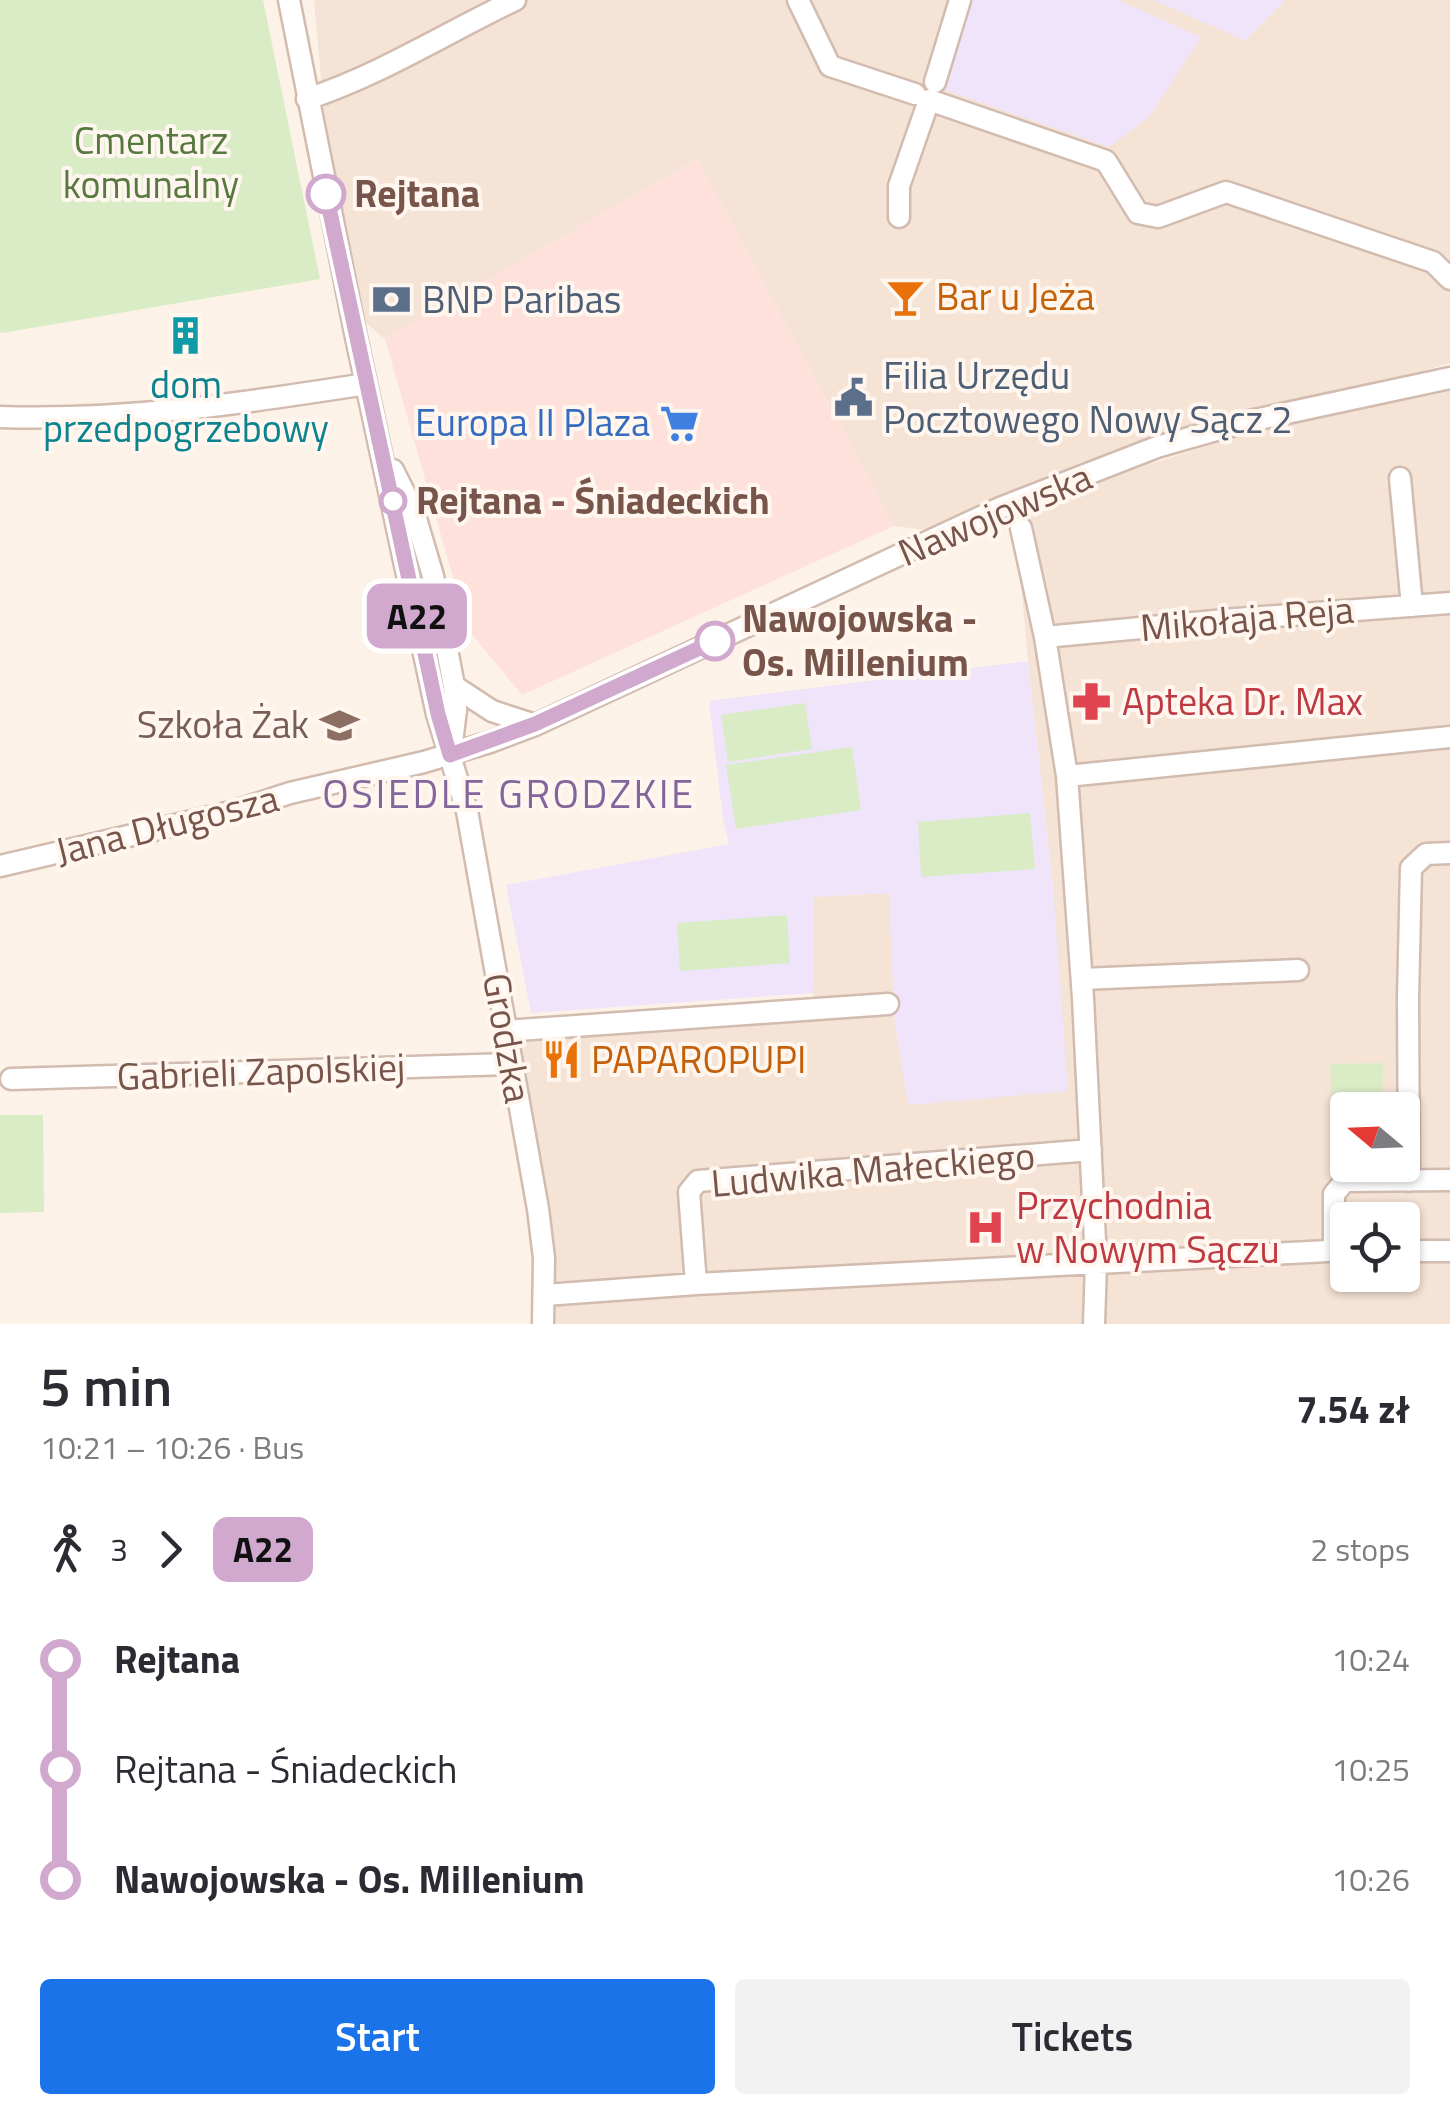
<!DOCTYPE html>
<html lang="en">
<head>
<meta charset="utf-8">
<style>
  body { margin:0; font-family:"Titillium Web",sans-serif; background:#f2f2f3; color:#2b2b33; height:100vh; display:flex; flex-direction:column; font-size:38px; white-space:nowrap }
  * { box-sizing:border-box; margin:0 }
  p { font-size:32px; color:#7c7c81 }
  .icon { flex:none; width:55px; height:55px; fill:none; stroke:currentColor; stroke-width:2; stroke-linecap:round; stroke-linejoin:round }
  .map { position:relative; height:1324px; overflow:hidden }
  .drawer { display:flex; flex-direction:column; background:#fff; flex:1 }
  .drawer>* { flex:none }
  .badge { padding:0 20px; border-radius:15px; font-size:35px; line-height:65px }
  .needle { width:65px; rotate:289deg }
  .tools { position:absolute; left:1330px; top:1092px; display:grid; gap:20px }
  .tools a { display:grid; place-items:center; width:90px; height:90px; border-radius:10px; background:#fff; box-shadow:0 2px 8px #0004; font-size:50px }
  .map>.badge { position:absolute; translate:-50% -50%; box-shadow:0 0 0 5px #fff }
  .legs { display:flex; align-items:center; gap:15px; height:110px; padding:0 40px; font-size:32px }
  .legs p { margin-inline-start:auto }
  .head { display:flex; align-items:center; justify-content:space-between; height:170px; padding:0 40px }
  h1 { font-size:55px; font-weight:600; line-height:75px }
  .cta { display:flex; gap:20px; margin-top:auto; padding:20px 40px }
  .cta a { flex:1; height:115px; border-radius:10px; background:#1a73e8; color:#fff; font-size:40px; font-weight:600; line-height:115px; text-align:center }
  .cta a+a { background:#f2f2f3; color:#2b2b33 }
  ul { padding:0 40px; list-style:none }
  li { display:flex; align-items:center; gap:35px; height:110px; font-size:38px }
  li i { display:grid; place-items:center; width:15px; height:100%; margin:0 12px; background:currentColor }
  li i::after { content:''; width:25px; height:25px; margin:-12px; border:8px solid; border-radius:50%; background:#fff }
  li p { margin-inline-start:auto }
  li:first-child i { background:linear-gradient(#0000 50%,currentColor 0) }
  li:last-child i { background:linear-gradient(currentColor 50%,#0000 0) }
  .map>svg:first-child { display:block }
</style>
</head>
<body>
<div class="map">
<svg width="1450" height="1324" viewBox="0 0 1450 1324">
  <rect width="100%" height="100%" fill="#fdf2e7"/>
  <!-- residential -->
  <path fill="#f5e3d5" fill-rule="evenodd" d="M 314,0 L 1450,0 L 1450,363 L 1082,468 L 936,531 L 894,526 L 697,159 L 385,339 L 365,322 L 328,155 Z
    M 1450,389 L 1450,1324 L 551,1324 L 553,1280 L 521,1043 L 609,1033 L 817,1020 L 813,993 L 814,897 L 890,893 L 894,1015 L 908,1104 L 1053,886 L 1028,661 L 1015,512 L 1088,483 L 1292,420 ZM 1348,1110 L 1402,1110 L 1402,1165 L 1348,1165 ZM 1348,1220 L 1402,1220 L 1402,1275 L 1348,1275 Z"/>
  <!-- commercial -->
  <path fill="#fee1db" d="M 697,159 L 894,526 L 522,695 L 468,630 L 385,339 Z"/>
  <!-- education -->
  <path fill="#efe4fa" d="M 969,0 L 1118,0 L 1201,37 L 1150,116 L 1109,147 L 939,88 Z
    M 1154,0 L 1285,0 L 1245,41 Z
    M 1028,661 L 1053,886 L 1068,1091 L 908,1105 L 894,1015 L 889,893 L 814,897 L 813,993 L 531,1013 L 506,885 L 729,844 L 723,819 L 709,701 Z"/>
  <!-- green -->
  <path fill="#d9ecc5" d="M 0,0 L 263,0 L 320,279 L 2,333 L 0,332 Z
    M 805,703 L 812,749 L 728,762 L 721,715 Z
    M 852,747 L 861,810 L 736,829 L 726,765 Z
    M 1030,813 L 1035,869 L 921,877 L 918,822 Z
    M 787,915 L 790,963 L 680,971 L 677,923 Z
    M 1383,1063 L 1382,1110 L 1333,1112 L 1330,1064 Z
    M 0,1115 L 43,1115 L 44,1212 L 0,1213 Z"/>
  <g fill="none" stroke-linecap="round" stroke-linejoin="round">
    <defs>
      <path id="minor" d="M 289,0 L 356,337 L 437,714 L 467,811 L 538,1209 L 544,1258 L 543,1324
        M 798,0 L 830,66 L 915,94
        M 935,82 L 960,0
        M 307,99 C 380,75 446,33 515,0
        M 899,217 L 899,186 L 929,100 L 1106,161 L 1138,213 L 1158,217 L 1226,192 L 1433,262 L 1450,279
        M 0,417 C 124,421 245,403 366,384
        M 393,470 L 414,512 L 433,576 L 454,686 L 456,710 L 451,750
        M 1400,478 L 1412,606
        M 1021,528 L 1045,637 L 1067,776 L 1083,998 L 1093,1200 L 1096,1262 L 1094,1324
        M 1045,637 L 1236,619 L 1450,603
        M 454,686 L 492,711 L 535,725
        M 1067,776 L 1450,737
        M 0,866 L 235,811 L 290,793 L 424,762 L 490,742 L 535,725 L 1000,508 L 1157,447 L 1245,422 L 1450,378
        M 1082,979 L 1298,970
        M 505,1031 L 888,1004
        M 11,1079 L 511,1064
        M 1409,1181 L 1408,998 L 1411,868 L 1426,854 L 1450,853
        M 1334,1250 L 1334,1194 L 1345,1181 L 1450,1180
        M 1402,1251 L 1450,1251
        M 696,1284 L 689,1192 L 698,1181 L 1091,1150
        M 545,1295 L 696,1284 L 1348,1250"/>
    </defs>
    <!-- minor casing -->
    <use href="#minor" stroke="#d2bbaf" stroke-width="25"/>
    <!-- minor -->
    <use href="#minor" stroke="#fff" stroke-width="20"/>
  </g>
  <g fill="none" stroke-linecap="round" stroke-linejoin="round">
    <defs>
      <path id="line-1" d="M 326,194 L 438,714 L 450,755 L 535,724 L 715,641"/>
    </defs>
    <!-- line-1 casing -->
    <use href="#line-1" stroke="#fff" stroke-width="22"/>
    <!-- line-1 -->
    <use href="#line-1" stroke="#d1a9cf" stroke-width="15"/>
  </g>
  <!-- icons -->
  <defs>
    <symbol id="bar-bare" viewBox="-9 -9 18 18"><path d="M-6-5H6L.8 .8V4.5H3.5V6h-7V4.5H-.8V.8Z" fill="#e8710a" stroke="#fff7ef" stroke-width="2.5" paint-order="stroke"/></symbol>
    <symbol id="bank-bare" viewBox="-9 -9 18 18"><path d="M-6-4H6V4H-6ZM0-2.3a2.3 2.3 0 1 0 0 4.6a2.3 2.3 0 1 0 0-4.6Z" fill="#5c6f8a" stroke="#fff7ef" stroke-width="2.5" paint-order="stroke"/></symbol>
    <symbol id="building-bare" viewBox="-9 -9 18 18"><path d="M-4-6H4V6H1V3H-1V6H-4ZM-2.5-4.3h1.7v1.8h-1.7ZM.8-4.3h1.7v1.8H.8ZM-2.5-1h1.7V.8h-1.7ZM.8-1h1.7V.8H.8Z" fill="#0f9aa8" stroke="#fff7ef" stroke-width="2.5" paint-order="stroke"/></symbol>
    <symbol id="civic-bare" viewBox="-9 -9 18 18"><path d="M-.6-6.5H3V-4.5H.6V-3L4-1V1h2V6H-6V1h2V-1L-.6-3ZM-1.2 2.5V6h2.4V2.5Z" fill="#5c6f8a" stroke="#fff7ef" stroke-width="2.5" paint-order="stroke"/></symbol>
    <symbol id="supermarket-bare" viewBox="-9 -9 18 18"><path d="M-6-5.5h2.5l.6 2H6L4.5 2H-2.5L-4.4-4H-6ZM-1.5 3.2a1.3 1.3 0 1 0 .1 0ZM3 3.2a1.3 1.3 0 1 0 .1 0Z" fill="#3f7fe0" stroke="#fff7ef" stroke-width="2.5" paint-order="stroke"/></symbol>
    <symbol id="pharmacy-bare" viewBox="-9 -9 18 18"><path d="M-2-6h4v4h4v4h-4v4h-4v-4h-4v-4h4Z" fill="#e0444e" stroke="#fff7ef" stroke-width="2.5" paint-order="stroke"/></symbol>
    <symbol id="school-bare" viewBox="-9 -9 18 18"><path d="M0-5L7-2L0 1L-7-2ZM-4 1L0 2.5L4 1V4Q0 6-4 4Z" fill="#8d6e63" stroke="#fff7ef" stroke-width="2.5" paint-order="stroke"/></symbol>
    <symbol id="restaurant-bare" viewBox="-9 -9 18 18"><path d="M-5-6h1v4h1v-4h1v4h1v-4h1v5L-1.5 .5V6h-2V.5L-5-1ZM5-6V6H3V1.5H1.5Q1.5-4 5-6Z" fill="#e8710a" stroke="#fff7ef" stroke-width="2.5" paint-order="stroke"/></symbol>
    <symbol id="hospital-bare" viewBox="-9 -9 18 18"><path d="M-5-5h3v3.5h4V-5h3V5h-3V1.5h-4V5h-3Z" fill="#e0444e" stroke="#fff7ef" stroke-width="2.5" paint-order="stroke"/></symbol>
  </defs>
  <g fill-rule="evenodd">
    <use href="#bar-bare" x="878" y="270" width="55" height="55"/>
    <use href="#bank-bare" x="364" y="272" width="55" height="55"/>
    <use href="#building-bare" x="158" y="308" width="55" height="55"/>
    <use href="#civic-bare" x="826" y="370" width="55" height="55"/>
    <use href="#supermarket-bare" x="652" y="396" width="55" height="55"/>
    <use href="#pharmacy-bare" x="1064" y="674" width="55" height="55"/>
    <use href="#school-bare" x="312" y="698" width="55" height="55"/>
    <use href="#restaurant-bare" x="534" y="1032" width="55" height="55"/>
    <use href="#hospital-bare" x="958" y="1200" width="55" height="55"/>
  </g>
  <!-- markers -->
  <g fill="#fff" stroke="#d1a9cf" stroke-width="5">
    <circle cx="326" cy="194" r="18"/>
    <circle cx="393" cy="501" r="12"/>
    <circle cx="715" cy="641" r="18"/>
  </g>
  <g text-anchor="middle" stroke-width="8" stroke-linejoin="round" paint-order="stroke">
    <!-- park labels -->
    <g font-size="38" fill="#57793f" stroke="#fff7ef">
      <text x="151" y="154">Cmentarz<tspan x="151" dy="44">komunalny</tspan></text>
    </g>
    <!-- stop labels -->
    <g font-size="38" font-weight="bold" fill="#78554a" stroke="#fff7ef" text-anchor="start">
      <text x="354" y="207">Rejtana</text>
      <text x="416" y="514">Rejtana - Śniadeckich</text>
      <text x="742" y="632">Nawojowska -<tspan x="742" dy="44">Os. Millenium</tspan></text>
    </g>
    <!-- food labels -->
    <g font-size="38" fill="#c56008" stroke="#fff7ef" text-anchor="start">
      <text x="936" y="310">Bar u Jeża</text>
      <text x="591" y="1073">PAPAROPUPI</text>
    </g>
    <!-- service labels -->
    <g font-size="38" fill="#4e5e75" stroke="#fff7ef" text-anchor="start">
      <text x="422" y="313">BNP Paribas</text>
      <text x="883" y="389">Filia Urzędu<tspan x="883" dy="44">Pocztowego Nowy Sącz 2</tspan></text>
    </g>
    <!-- culture labels -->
    <g font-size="38" fill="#0d838f" stroke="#fff7ef">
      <text x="186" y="398">dom<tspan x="186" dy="44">przedpogrzebowy</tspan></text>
    </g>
    <!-- shop labels -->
    <g font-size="38" fill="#366cbe" stroke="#fff7ef" text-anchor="end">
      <text x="650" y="436">Europa II Plaza</text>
    </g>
    <!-- street labels -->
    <g font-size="38" fill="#78554a" stroke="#fff7ef">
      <text transform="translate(995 515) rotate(-23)" y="13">Nawojowska</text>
      <text transform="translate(1247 619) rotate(-5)" y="13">Mikołaja Reja</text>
      <text transform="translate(167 825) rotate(-14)" y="13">Jana Długosza</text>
      <text transform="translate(507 1038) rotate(80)" y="13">Grodzka</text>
      <text transform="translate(261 1072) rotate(-2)" y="13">Gabrieli Zapolskiej</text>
      <text transform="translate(873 1170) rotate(-5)" y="13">Ludwika Małeckiego</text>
    </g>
    <!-- health labels -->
    <g font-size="38" fill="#be3a42" stroke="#fff7ef" text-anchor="start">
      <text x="1122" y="715">Apteka Dr. Max</text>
      <text x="1016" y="1219">Przychodnia<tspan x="1016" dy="44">w Nowym Sączu</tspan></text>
    </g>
    <!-- education labels -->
    <g font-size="38" fill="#785e54" stroke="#fff7ef" text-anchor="end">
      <text x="309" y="738">Szkoła Żak</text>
    </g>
    <!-- neighbourhood labels -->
    <g font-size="40" letter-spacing="2.5" fill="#83669b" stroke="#fff7ef">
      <text x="509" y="808">OSIEDLE GRODZKIE</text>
    </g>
  </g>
</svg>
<div class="tools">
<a><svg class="needle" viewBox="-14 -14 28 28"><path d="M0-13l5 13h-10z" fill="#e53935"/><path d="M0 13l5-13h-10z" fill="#7c7c81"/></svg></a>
<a><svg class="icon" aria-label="locate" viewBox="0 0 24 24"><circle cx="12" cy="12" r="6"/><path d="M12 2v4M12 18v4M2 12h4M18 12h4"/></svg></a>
</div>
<b class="badge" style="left:417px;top:616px;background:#d1a9cf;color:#111">A22</b>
</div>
<section class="drawer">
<div class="head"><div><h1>5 min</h1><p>10:21 – 10:26 · Bus</p></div><b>7.54 zł</b></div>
<div class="legs"><svg class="icon" aria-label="walk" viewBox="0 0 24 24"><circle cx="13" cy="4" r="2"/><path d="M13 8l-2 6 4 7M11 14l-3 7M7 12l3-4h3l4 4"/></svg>3<svg class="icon" aria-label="forward" viewBox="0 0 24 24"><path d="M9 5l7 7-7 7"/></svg><b class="badge" style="background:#d1a9cf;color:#111">A22</b><p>2 stops</p></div>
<ul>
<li><i style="color:#d1a9cf"></i><b>Rejtana</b><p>10:24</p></li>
<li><i style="color:#d1a9cf"></i><span>Rejtana - Śniadeckich</span><p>10:25</p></li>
<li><i style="color:#d1a9cf"></i><b>Nawojowska - Os. Millenium</b><p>10:26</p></li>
</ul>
<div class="cta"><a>Start</a><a>Tickets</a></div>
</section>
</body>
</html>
